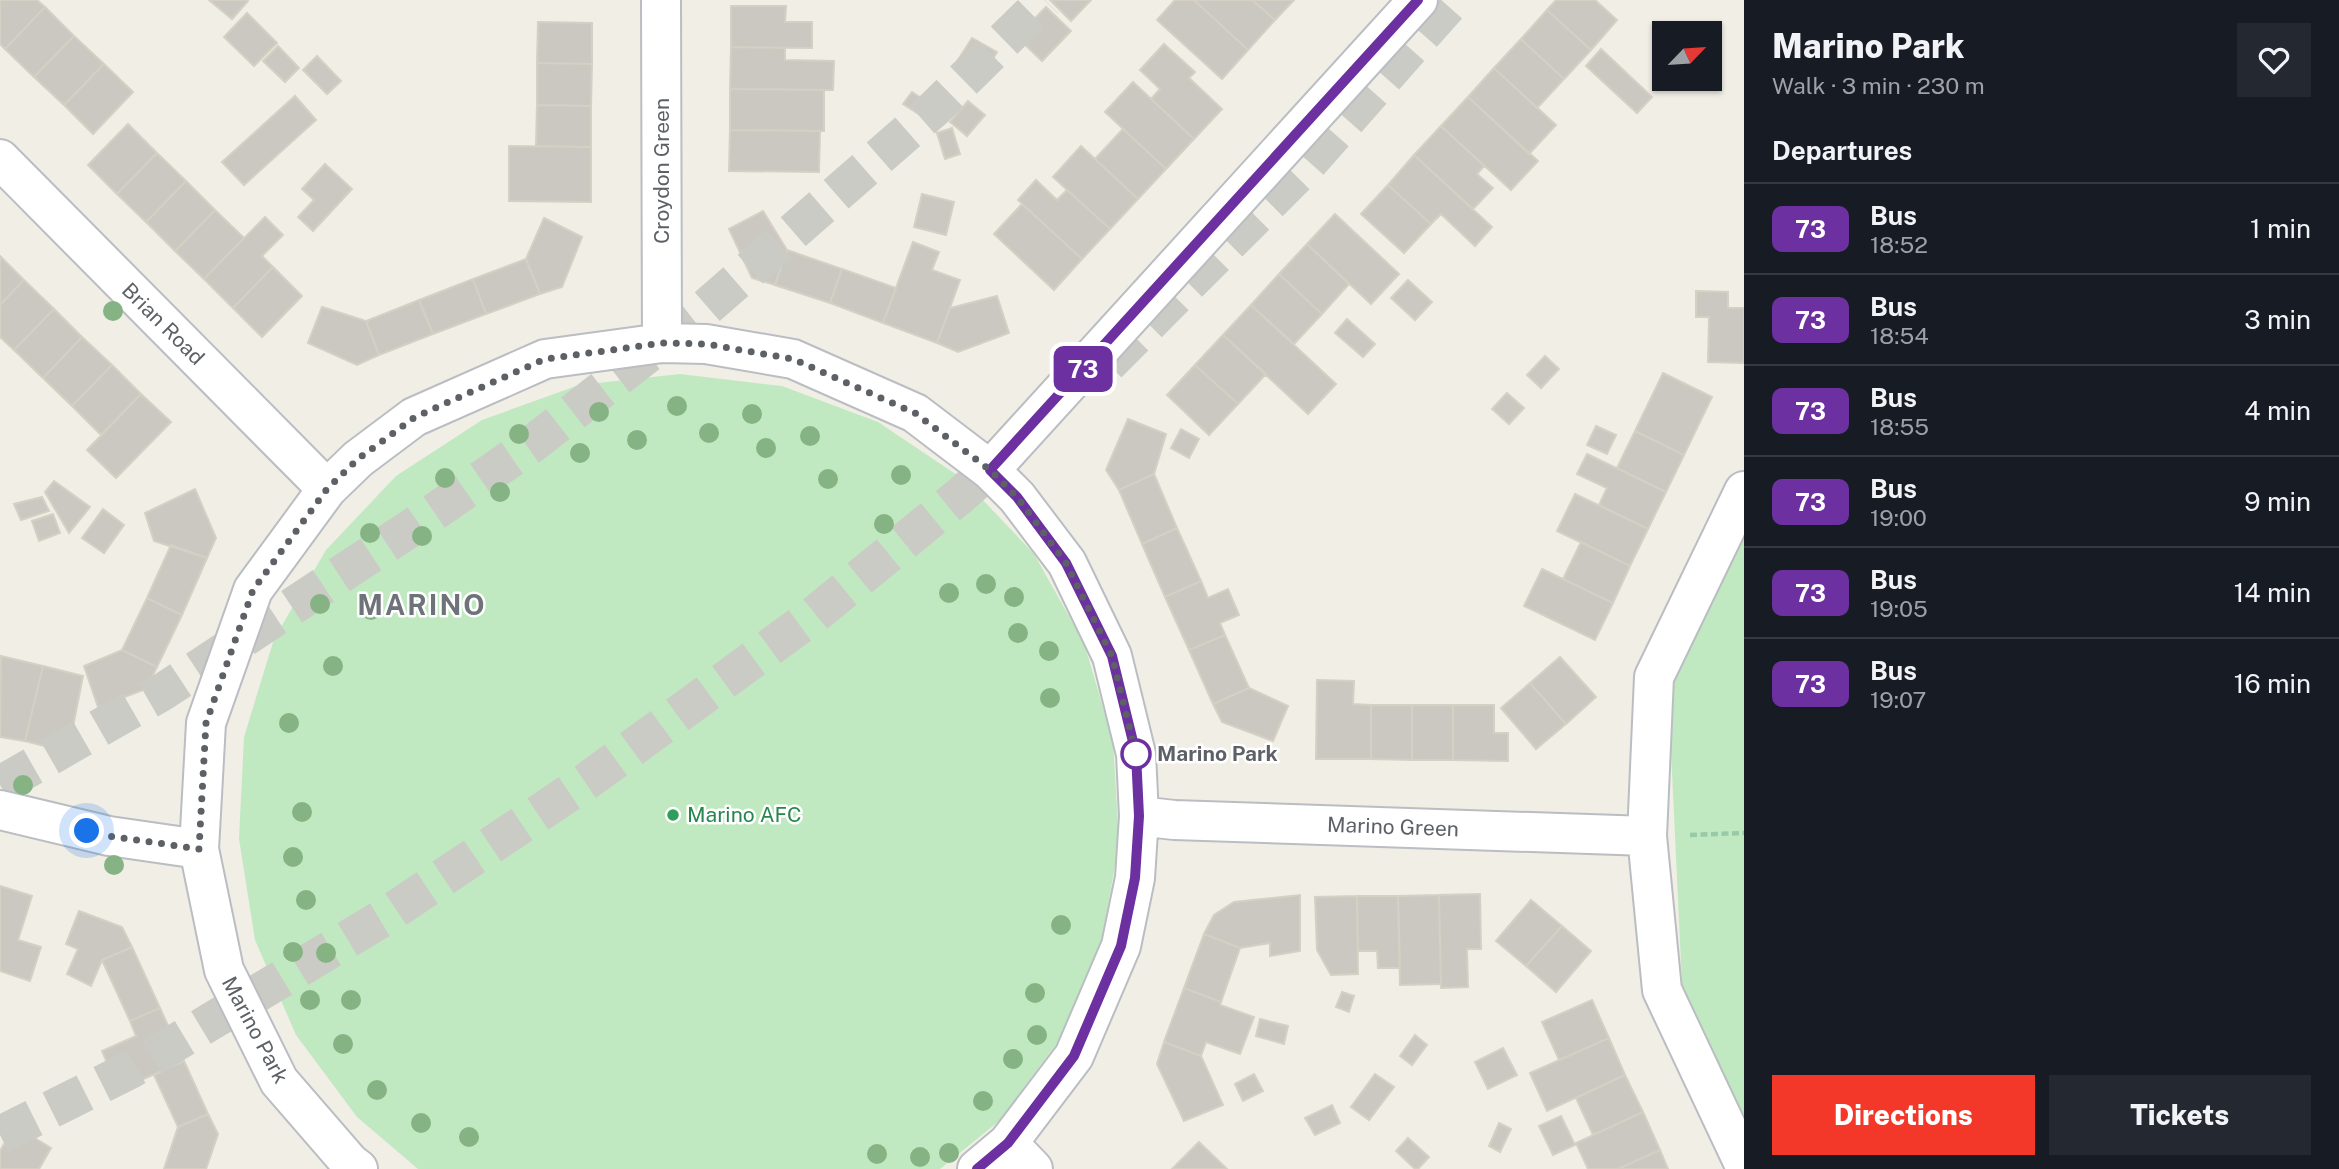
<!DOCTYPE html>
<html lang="en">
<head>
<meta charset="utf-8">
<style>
  body { margin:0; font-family:"Public Sans",sans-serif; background:#242831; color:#f1f3f6; height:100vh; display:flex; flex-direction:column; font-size:26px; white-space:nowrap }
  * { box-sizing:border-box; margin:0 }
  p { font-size:23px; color:#9ea1a6 }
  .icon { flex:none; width:38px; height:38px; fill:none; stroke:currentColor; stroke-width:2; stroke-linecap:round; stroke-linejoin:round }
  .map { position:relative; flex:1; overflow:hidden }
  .sheet { display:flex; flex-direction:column; background:#171b24; width:595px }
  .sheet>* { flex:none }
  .badge { padding:0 14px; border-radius:10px; font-size:24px; line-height:46px }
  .needle { width:46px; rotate:65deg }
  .controls { position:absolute; left:1652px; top:21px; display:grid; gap:14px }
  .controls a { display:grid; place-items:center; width:70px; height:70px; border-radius:0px; background:#171b24; box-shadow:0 2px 5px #0004; font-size:35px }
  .you { position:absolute; width:35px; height:35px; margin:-18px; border:5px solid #fff; border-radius:50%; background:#1a73e8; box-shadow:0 0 0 10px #1a73e833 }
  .map>.badge { position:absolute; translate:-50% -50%; box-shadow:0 0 0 4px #fff }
  h2 { padding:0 28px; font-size:26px; line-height:63px }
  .round { display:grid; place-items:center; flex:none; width:74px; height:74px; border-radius:0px; background:#242831 }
  .overview { display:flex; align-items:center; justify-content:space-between; height:119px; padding:0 28px }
  h1 { font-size:33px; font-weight:800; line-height:52px }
  .cta { display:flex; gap:14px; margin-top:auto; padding:14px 28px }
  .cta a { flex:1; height:80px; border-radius:0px; background:#f33829; color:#fff; font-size:28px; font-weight:800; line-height:80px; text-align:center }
  .cta a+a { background:#242831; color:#f1f3f6 }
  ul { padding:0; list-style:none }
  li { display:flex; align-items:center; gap:21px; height:91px; padding:0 28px; border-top:2px solid #363941 }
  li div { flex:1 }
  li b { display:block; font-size:26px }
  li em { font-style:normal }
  li .badge { min-width:77px; font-weight:700; text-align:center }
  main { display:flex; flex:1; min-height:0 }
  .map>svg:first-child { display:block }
</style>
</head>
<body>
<main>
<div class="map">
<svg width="1744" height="1169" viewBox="0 0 1744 1169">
  <rect width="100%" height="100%" fill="#f0eee5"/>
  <!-- green -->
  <path fill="#c1e9c1" d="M 680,374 L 782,386 L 878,422 L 963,479 L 1034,554 L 1084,643 L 1113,741 L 1119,843 L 1101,945 L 1060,1039 L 999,1121 L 940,1169 L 418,1169 L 357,1117 L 296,1035 L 255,940 L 239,839 L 244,737 L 274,639 L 326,550 L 396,476 L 482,420 L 579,385 Z
    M 1744,527 L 1744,1125 L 1682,984 L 1668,688 Z"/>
  <!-- building -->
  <path fill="#cbc8c2" stroke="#d5d0c3" stroke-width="2" d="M 0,0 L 37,0 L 45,7 L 5,49 L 0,44 Z
    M 209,0 L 247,0 L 248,1 L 232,19 Z
    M 1050,0 L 1091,0 L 1071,21 Z
    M 1175,0 L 1194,0 L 1248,50 L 1222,79 L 1157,20 Z
    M 1194,0 L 1252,0 L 1275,20 L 1248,50 Z
    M 1252,0 L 1294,0 L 1275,20 Z
    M 1556,0 L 1595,0 L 1617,20 L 1591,50 L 1547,10 Z
    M 731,6 L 786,6 L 785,22 L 812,22 L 812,48 L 731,47 Z
    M 45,7 L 74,36 L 34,77 L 5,49 Z
    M 1046,7 L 1071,31 L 1042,61 L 1017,37 Z
    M 1547,10 L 1591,50 L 1564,79 L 1521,39 Z
    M 247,13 L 277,43 L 254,66 L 224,37 Z
    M 538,22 L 592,23 L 592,64 L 537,63 Z
    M 74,36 L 104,64 L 64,105 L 34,77 Z
    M 972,38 L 997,52 L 982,76 L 958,60 Z
    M 1521,39 L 1564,79 L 1537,108 L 1494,68 Z
    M 1164,44 L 1195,72 L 1189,78 L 1222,109 L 1194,139 L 1151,99 L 1160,89 L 1140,70 Z
    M 278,46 L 299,68 L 285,82 L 263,61 Z
    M 731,47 L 785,48 L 785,60 L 834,61 L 833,90 L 730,89 Z
    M 1601,49 L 1652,97 L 1637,113 L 1586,66 Z
    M 317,56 L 341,81 L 327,94 L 303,70 Z
    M 537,63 L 592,64 L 591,106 L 537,105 Z
    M 104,64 L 133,92 L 93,134 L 64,105 Z
    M 1494,68 L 1556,125 L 1529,154 L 1468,97 Z
    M 1133,82 L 1194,139 L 1166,169 L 1105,112 Z
    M 730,89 L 824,90 L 824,131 L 730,130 Z
    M 912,92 L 944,113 L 936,125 L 903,104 Z
    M 295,96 L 316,120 L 244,185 L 222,162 Z
    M 1468,97 L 1538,161 L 1511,190 L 1441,126 Z
    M 968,101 L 985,115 L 967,136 L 950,122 Z
    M 537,105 L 591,106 L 591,147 L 536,146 Z
    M 128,124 L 157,153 L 117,194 L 88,165 Z
    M 1441,126 L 1484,166 L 1477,174 L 1493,188 L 1473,209 L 1414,155 Z
    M 952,128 L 960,154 L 945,159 L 937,133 Z
    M 1123,129 L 1166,169 L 1138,199 L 1095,159 Z
    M 730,130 L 820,131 L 819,172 L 729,171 Z
    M 509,146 L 591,147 L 591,202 L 509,201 Z
    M 1081,146 L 1138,199 L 1110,229 L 1053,177 Z
    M 157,153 L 186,181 L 146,222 L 117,194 Z
    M 1414,155 L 1492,227 L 1475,246 L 1441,214 L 1431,224 L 1388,185 Z
    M 325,164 L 352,189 L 313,231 L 298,217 L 314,200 L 302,189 Z
    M 1036,180 L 1057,200 L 1067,190 L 1110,229 L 1082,259 L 1018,200 Z
    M 186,181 L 215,210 L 175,251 L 146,222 Z
    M 1388,185 L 1431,224 L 1404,253 L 1361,214 Z
    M 922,194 L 954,202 L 946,235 L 914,227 Z
    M 1022,204 L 1082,259 L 1054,290 L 994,234 Z
    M 215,210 L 244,238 L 204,279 L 175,251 Z
    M 763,211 L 787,250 L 775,285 L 752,278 L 729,229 Z
    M 1335,214 L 1399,274 L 1371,304 L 1307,244 Z
    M 265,217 L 283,235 L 262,256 L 273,267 L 233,308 L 204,279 Z
    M 544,218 L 582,237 L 562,287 L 540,294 L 526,259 Z
    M 913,242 L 939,252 L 932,270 L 960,280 L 937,343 L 883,323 Z
    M 1307,244 L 1349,284 L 1322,314 L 1279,274 Z
    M 787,250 L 842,269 L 830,303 L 775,285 Z
    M 0,256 L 24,280 L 0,305 Z
    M 526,259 L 540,294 L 486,314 L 473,279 Z
    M 273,267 L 302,296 L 262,337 L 233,308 Z
    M 842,269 L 896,288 L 883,323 L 830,303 Z
    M 1279,274 L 1322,314 L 1294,344 L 1251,305 Z
    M 473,279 L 486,314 L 433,334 L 419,300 Z
    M 24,280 L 54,309 L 14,350 L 0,337 L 0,305 Z
    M 1408,280 L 1432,302 L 1415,320 L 1391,298 Z
    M 1696,291 L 1728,292 L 1728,308 L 1744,308 L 1744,363 L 1708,362 L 1709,317 L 1696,317 Z
    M 997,296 L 1009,333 L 958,352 L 937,343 L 950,308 Z
    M 419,300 L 433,334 L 379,355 L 366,321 Z
    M 1251,305 L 1336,384 L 1308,414 L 1223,335 Z
    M 322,307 L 366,321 L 379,355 L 357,365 L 308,343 Z
    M 54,309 L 82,337 L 43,378 L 14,350 Z
    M 1347,319 L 1375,344 L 1363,357 L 1335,333 Z
    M 1223,335 L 1266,374 L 1238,404 L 1195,365 Z
    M 82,337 L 112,365 L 72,406 L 43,378 Z
    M 1545,356 L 1559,369 L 1541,388 L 1527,375 Z
    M 112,365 L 141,394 L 101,435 L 72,406 Z
    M 1195,365 L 1238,404 L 1209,435 L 1167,395 Z
    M 1663,373 L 1712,397 L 1684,455 L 1635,431 Z
    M 1507,393 L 1524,408 L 1509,424 L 1492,409 Z
    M 141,394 L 171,422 L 116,478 L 87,450 Z
    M 1128,419 L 1166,434 L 1154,474 L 1119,490 L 1106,470 Z
    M 1596,426 L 1616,435 L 1607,454 L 1587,445 Z
    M 1181,429 L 1199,439 L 1189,458 L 1171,448 Z
    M 1635,431 L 1684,455 L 1666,492 L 1617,468 Z
    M 1587,454 L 1666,492 L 1648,529 L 1599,505 L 1607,488 L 1577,474 Z
    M 1154,474 L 1177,528 L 1142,544 L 1119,490 Z
    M 54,481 L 90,507 L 69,533 L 45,492 Z
    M 195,489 L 216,538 L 207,558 L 154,541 L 145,513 Z
    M 1575,494 L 1648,529 L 1630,566 L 1557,531 Z
    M 42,497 L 49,511 L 21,520 L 14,504 Z
    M 103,509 L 124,525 L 104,553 L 82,538 Z
    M 53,514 L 60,533 L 39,541 L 32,521 Z
    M 1177,528 L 1201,581 L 1165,597 L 1142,544 Z
    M 1581,542 L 1630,566 L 1613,603 L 1563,579 Z
    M 171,545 L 207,558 L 182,615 L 147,598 Z
    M 1542,569 L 1613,603 L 1595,640 L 1524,606 Z
    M 1201,581 L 1208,598 L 1228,589 L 1239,615 L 1220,623 L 1225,635 L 1189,650 L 1165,597 Z
    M 147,598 L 182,615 L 157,667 L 122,650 Z
    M 1225,635 L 1249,688 L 1213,704 L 1189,650 Z
    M 122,650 L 157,667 L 146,689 L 98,707 L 84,666 Z
    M 1,656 L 43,666 L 25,741 L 0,737 Z
    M 1560,657 L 1596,697 L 1566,724 L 1530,683 Z
    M 43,666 L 83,676 L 68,752 L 25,741 Z
    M 1317,680 L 1354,681 L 1353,704 L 1371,705 L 1371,759 L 1316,759 Z
    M 1530,683 L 1566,724 L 1536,749 L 1501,708 Z
    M 1249,688 L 1288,706 L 1273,741 L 1222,722 L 1213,704 Z
    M 1371,705 L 1412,705 L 1412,760 L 1371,759 Z
    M 1412,705 L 1453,705 L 1453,760 L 1412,760 Z
    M 1453,705 L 1494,705 L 1494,733 L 1508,733 L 1508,761 L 1453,760 Z
    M 0,886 L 32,896 L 18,940 L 41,947 L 30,981 L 0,971 Z
    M 1480,894 L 1481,949 L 1467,949 L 1468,987 L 1441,988 L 1439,895 Z
    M 1300,895 L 1300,951 L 1270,956 L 1270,943 L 1240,948 L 1204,934 L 1214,915 L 1234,902 Z
    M 1439,895 L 1441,984 L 1400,985 L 1398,896 Z
    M 1357,896 L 1398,896 L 1400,968 L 1378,968 L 1377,951 L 1358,951 Z
    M 1357,896 L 1358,974 L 1331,975 L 1317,950 L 1315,897 Z
    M 1531,900 L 1562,926 L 1526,966 L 1496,941 Z
    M 79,911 L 122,927 L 132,947 L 102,960 L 91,986 L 67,974 L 78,949 L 66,944 Z
    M 1562,926 L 1591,951 L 1556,992 L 1526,966 Z
    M 1204,934 L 1240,948 L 1221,1002 L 1184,988 Z
    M 132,947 L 160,1008 L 130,1021 L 102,960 Z
    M 1184,988 L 1221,1002 L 1220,1005 L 1254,1017 L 1240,1054 L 1206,1042 L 1201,1056 L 1164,1042 Z
    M 1342,992 L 1354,996 L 1349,1012 L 1336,1007 Z
    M 1592,1000 L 1609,1038 L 1559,1060 L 1542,1022 Z
    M 160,1008 L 184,1061 L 119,1090 L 102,1051 L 136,1036 L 130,1021 Z
    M 1260,1019 L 1288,1026 L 1284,1044 L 1256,1036 Z
    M 1415,1035 L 1427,1045 L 1412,1065 L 1400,1056 Z
    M 1609,1038 L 1625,1075 L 1547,1111 L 1530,1073 Z
    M 1164,1042 L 1201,1056 L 1223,1105 L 1184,1121 L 1157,1064 Z
    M 1503,1048 L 1517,1075 L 1488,1089 L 1475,1062 Z
    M 184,1061 L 208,1114 L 178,1127 L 154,1075 Z
    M 1254,1074 L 1263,1091 L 1243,1101 L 1235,1084 Z
    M 1375,1074 L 1394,1087 L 1369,1120 L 1351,1107 Z
    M 1625,1075 L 1643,1112 L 1593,1135 L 1576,1098 Z
    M 1332,1105 L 1340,1123 L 1315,1135 L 1305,1118 Z
    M 1643,1112 L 1660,1150 L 1618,1169 L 1588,1169 L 1576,1143 Z
    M 208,1114 L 218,1134 L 206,1169 L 164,1169 L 178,1127 Z
    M 1561,1116 L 1575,1145 L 1553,1155 L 1539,1126 Z
    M 1499,1123 L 1511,1129 L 1500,1152 L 1489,1146 Z
    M 15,1126 L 51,1148 L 39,1169 L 0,1169 L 0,1151 Z
    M 1408,1138 L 1429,1157 L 1418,1169 L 1415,1169 L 1396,1151 Z
    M 1199,1142 L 1227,1169 L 1172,1169 Z
    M 1660,1150 L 1668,1169 L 1618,1169 Z"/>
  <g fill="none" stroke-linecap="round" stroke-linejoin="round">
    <!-- highway-tunnel -->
    <path stroke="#cbcbc5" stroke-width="38" stroke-dasharray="38 19" stroke-linecap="butt" d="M 1108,364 L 1305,167 L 1453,0
      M 0,785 L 164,691 L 408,530 L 531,445 L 693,319 L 935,108 L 1045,0
      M 0,1135 L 132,1069 L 381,919 L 587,781 L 814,615 L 961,495 L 1013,448"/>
    <defs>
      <path id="street" d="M 661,0 L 662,343
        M 0,159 L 327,489
        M 990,470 L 1418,0
        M 1744,491 L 1654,677 L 1647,836 L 1662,990 L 1744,1164
        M 0,810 L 109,836 L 199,849
        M 1139,816 L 1174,820 L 1647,836
        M 1008,1143 L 1033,1169
        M 358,1169 L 350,1163 L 279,1081 L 224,970 L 199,849 L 206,723 L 253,590 L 327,489 L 358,459 L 414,417 L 545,359 L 662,343 L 706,344 L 793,359 L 915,413 L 990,470 L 1017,497 L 1067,563 L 1112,656 L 1136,754 L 1139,816 L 1135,878 L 1121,946 L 1074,1056 L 1008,1143 L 977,1169"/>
    </defs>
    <!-- street casing -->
    <use href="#street" stroke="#babdc2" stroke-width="42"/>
    <!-- path -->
    <path stroke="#99caa7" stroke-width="4.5" stroke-dasharray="7 3.5" stroke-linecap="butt" d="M 1690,835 L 1744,833"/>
    <!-- street -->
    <use href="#street" stroke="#fff" stroke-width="38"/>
  </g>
  <!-- trees -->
  <g fill="#86b383">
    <circle cx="113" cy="311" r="10"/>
    <circle cx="677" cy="406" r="10"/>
    <circle cx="599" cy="412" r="10"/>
    <circle cx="752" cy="414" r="10"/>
    <circle cx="709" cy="433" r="10"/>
    <circle cx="519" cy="434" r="10"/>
    <circle cx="810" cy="436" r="10"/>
    <circle cx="637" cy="440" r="10"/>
    <circle cx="766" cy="448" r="10"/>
    <circle cx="580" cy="453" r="10"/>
    <circle cx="901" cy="475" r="10"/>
    <circle cx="445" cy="478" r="10"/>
    <circle cx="828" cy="479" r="10"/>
    <circle cx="500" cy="492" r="10"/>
    <circle cx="884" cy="524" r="10"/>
    <circle cx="370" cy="533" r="10"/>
    <circle cx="422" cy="536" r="10"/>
    <circle cx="986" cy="584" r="10"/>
    <circle cx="949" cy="593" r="10"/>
    <circle cx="1014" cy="597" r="10"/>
    <circle cx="320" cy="604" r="10"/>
    <circle cx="371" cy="610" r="10"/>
    <circle cx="1018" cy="633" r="10"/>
    <circle cx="1049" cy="651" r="10"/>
    <circle cx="333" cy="666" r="10"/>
    <circle cx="1050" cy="698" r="10"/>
    <circle cx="289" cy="723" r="10"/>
    <circle cx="23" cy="785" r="10"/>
    <circle cx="302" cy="812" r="10"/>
    <circle cx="293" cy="857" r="10"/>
    <circle cx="114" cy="865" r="10"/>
    <circle cx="306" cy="900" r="10"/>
    <circle cx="1061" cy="925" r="10"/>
    <circle cx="293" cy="952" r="10"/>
    <circle cx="326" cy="953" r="10"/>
    <circle cx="1035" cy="993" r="10"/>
    <circle cx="310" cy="1000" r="10"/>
    <circle cx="351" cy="1000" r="10"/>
    <circle cx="1037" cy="1035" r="10"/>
    <circle cx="343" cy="1044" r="10"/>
    <circle cx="1013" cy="1059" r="10"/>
    <circle cx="377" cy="1090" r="10"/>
    <circle cx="983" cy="1101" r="10"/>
    <circle cx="421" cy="1123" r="10"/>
    <circle cx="469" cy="1137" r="10"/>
    <circle cx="949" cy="1153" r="10"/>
    <circle cx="877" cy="1154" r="10"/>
    <circle cx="920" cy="1157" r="10"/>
  </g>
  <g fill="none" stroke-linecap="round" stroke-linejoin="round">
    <defs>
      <path id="line" d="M 977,1169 L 1008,1143 L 1074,1056 L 1121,946 L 1135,878 L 1139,816 L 1136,754 L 1112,656 L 1066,563 L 1017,497 L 990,470 L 1418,0"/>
    </defs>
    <!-- line casing -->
    <use href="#line" stroke="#fff" stroke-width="16"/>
    <!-- line -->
    <use href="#line" stroke="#6c30a1" stroke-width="10"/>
    <!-- walk -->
    <path stroke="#5d6166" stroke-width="7" stroke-dasharray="0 12.6" d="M 87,831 L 109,836 L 199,849 L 206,723 L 253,590 L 327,489 L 358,459 L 415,417 L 545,359 L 663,343 L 706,344 L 793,359 L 915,413 L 990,470 L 1017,497 L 1066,563 L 1112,656 L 1136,754"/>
  </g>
  <!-- markers -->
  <circle fill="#fff" stroke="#6c30a1" stroke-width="3.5" cx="1136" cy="754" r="14"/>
  <circle fill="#2e9e5b" stroke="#fff" stroke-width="2.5" cx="673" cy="815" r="7"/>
  <g text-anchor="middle" stroke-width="5" stroke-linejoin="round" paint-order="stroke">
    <!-- street labels -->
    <g font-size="21" fill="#5d6166" stroke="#fff">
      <text transform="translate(662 171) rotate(-90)" y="7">Croydon Green</text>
      <text transform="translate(163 324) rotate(45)" y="7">Brian Road</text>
      <text transform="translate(1393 827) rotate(2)" y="7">Marino Green</text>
      <text transform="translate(255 1030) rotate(62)" y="7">Marino Park</text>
    </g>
    <!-- stop labels -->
    <g font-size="21" font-weight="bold" fill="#5d6166" stroke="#fff" text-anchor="start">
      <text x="1157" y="761">Marino Park</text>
    </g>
    <!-- leisure labels -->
    <g font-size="21" fill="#27864d" stroke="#fff" text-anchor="start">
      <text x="687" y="822">Marino AFC</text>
    </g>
    <!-- district labels -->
    <g font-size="28" font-weight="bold" letter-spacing="2" fill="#6e7379" stroke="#fff">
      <text x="422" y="615">MARINO</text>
    </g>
  </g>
</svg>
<div class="controls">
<a><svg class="needle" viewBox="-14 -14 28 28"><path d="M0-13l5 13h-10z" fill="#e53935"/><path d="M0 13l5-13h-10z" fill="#9ea1a6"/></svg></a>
</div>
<div class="you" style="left:87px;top:831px"></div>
<b class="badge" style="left:1083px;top:369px;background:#6c30a1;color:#fff">73</b>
</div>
<section class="sheet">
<div class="overview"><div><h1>Marino Park</h1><p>Walk · 3 min · 230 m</p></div><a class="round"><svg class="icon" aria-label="heart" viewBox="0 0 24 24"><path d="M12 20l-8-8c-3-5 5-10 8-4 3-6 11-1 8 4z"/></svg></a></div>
<h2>Departures</h2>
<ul>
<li><span class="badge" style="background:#6c30a1;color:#fff">73</span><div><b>Bus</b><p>18:52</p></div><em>1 min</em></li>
<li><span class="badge" style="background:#6c30a1;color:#fff">73</span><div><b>Bus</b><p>18:54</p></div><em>3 min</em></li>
<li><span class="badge" style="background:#6c30a1;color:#fff">73</span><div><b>Bus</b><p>18:55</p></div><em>4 min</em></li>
<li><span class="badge" style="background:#6c30a1;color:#fff">73</span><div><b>Bus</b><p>19:00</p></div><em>9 min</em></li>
<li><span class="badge" style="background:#6c30a1;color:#fff">73</span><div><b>Bus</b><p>19:05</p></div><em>14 min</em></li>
<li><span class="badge" style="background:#6c30a1;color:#fff">73</span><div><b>Bus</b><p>19:07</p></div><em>16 min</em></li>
</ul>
<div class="cta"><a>Directions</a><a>Tickets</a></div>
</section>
</main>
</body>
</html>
